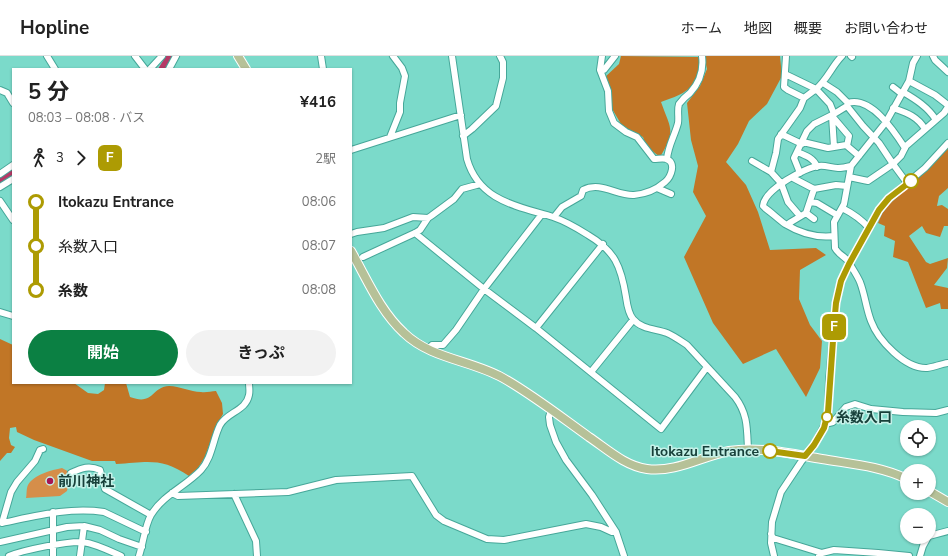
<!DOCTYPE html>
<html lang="ja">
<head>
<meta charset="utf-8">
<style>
  body { margin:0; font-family:"Nunito Sans","Noto Sans JP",sans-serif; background:#f2f2f2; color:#222; height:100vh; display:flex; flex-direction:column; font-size:15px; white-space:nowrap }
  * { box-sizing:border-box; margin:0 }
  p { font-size:13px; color:#767676 }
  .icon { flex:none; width:22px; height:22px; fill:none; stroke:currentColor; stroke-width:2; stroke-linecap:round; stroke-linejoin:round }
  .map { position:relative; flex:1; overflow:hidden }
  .side { position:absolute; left:12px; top:12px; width:340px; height:316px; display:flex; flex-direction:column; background:#fff; border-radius:0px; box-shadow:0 1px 3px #0004 }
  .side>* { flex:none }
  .badge { padding:0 8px; border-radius:6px; font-size:14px; line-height:26px }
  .buttons { position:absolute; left:900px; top:364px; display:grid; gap:8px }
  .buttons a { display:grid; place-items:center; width:36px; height:36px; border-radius:50%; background:#fff; box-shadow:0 1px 3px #0004; font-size:20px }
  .map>.badge { position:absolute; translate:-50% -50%; box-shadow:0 0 0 2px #fff }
  .legs { display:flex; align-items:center; gap:6px; height:44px; padding:0 16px; font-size:13px }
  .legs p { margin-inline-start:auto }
  .head { display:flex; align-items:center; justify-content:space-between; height:68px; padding:0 16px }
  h1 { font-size:22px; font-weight:700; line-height:30px }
  .action { display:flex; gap:8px; margin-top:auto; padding:8px 16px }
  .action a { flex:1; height:46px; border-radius:24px; background:#0b8043; color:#fff; font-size:16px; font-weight:700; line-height:46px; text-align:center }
  .action a+a { background:#f2f2f2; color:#222 }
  ul { padding:0 16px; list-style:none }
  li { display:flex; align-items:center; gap:14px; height:44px; font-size:15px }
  li i { display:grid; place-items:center; width:6px; height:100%; margin:0 5px; background:currentColor }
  li i::after { content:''; width:10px; height:10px; margin:-5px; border:3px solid; border-radius:50%; background:#fff }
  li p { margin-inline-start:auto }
  li:first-child i { background:linear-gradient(#0000 50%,currentColor 0) }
  li:last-child i { background:linear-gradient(currentColor 50%,#0000 0) }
  header { display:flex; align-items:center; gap:24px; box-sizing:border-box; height:56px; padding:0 20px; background:#fff; border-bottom:1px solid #e0e0e0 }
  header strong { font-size:19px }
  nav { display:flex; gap:22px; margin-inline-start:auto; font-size:14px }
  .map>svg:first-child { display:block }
</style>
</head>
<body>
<header>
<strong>Hopline</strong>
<nav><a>ホーム</a><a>地図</a><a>概要</a><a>お問い合わせ</a></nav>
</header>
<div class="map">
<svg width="948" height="500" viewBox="0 0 948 500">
  <rect width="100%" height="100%" fill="#7bdaca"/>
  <!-- green -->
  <path fill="#d58e4a" d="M 62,412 L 71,417 L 67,435 L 60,440 L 26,442 C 27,439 26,433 28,429 C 33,419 52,414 62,412 Z"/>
  <!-- forest -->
  <path fill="#c17626" d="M 621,0 L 701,1 C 700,7 700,14 698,20 C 692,36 675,41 661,46 C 671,74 676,74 660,101 L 646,90 L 643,81 L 631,75 L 621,68 L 611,51 L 611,33 L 604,22 L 619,8 Z
    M 704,0 L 780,0 L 782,20 L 767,48 L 749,65 L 738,88 L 726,106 L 746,129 L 758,156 L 770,194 L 816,192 L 826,199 L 800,214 L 799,243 L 810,269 L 822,285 L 820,312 L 806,341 L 776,293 L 743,308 L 713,267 L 684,201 L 706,160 L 693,136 L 698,110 L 691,84 L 687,47 L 700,30 L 707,13 Z
    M 948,91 L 948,132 L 939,140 L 937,150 L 942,149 L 948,153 L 948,170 L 944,170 L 940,181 L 926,177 L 922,170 L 909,180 L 926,206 L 930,208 L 948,202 L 947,212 L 934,229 L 948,232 L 948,253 L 941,253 L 940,247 L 926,252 L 908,206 L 893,201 L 895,185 L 884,180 L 885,170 L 878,167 L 884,153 L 927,114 Z
    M 0,283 L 13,289 L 13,327 L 74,327 L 88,337 L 98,338 L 104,334 L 105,327 L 126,327 L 130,341 C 154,350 151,331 169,330 C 180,330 190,336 201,336 C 206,337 211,335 216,335 L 222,347 L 223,358 L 216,370 L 205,401 L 198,412 L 189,420 C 162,401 147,406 116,408 L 115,405 L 92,405 L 34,384 L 17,376 L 16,371 L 10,372 L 9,382 L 11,389 L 15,391 L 11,397 L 7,397 L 0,405 Z"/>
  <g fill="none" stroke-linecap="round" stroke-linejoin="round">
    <!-- river -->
    <path stroke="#b53a67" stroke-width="7" d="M 162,13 L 170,0
      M 0,125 L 13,116"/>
    <defs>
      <path id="minor" d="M 47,0 L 55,13
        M 135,0 L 145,13
        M 321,0 L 323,13
        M 452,0 L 467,103 C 479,145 517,150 553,161 C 565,165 577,172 588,179 C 615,195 621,210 626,241 C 627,248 628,257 633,263 C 641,273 656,273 667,277 C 674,280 681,285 687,289 L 735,341 C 748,358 747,373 748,394
        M 786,0 L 784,31 L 788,34 L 804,42
        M 842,0 C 832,10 827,24 816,33 L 830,48 L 834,58 L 847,50 L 848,47 C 871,40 894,75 905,92
        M 851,0 L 852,1
        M 917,0 L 913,7 L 909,25 L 886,66 L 851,110 L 844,148 L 834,166 L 835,192 C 838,198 844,200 848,205 C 852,212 857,219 860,226 C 865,239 866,252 871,265 C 878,284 905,313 927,312 C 934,311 941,308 948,307
        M 933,0 L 935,4 L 948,16
        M 150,13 L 162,0
        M 169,13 L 176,0
        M 600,14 L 604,14 L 615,0
        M 909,25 L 935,39 L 948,49
        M 823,27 L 837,36 L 848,47
        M 893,31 L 902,38
        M 0,34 L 7,37 L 13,47
        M 903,36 C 915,43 928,51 936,64
        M 847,50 L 863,70 L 879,87 L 893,108 L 901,100 L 906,90 L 944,57 L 948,51
        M 893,52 C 907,57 917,60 925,73
        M 832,60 L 849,80 L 847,90
        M 832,60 L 834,91
        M 781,78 L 802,88
        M 463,80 L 472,73 L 496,50 L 503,22 L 503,6 L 500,0
        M 390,81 L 400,56 L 400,47 L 405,20 L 402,12 L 393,0
        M 803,86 L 828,92 L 846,89 L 859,100
        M 351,94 L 461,59
        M 797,96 C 805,99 814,102 817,111
        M 667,103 C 668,90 675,79 678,67 C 679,61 677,54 679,48 C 682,44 686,40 690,37 C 700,26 704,15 702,0
        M 752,105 L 771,116 L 781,127 L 788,146 L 800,160
        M 771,116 L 776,97 L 778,83 L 800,52 L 804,42 L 816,33 L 785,18
        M 800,117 L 794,102 L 807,75 L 814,68 L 834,58
        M 0,118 L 13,109
        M 849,121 L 868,125 L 893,108 L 907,127
        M 793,122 L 814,133 L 836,129 L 847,130
        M 0,131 L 13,123
        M 657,132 L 671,138
        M 0,145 L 13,164
        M 810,146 L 817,147 L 837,159
        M 842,152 C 852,157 861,163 869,172
        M 806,157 L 814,163
        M 554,161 L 562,151 L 581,140 L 583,134 C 601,125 617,140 634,139 C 645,138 657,133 665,126 C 671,121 677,106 666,103 C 663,102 658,103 654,103 L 637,81 L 626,76 L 614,67 L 609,55 L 608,35 L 600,14 L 602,0
        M 787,169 L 791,166 L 806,157 L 814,133
        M 415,177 L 484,233 L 536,272 L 661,373 L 707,311
        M 351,178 L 357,176 L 384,172 L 413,161 L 428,162 L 431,160 L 454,143 L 462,133 L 480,128
        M 834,180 C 818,182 800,177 785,168 C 778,163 772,157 765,152 L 763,150 C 764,134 805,111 819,110 C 825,109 832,112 838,112 C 842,112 847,111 851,110
        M 363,201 L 415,177 L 420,174 L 428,162
        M 0,256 L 13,260
        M 536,272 L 603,188
        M 428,293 L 432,289 L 443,289 L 456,274 L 484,233 L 542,158
        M 591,316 L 633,264
        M 551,354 L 549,361 L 550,369 L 556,386 L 566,404 L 592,439 L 616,476 L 624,500
        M 825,368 L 833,366 L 846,351 L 855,348 L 871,353 L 903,356 L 936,357 L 948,354
        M 71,417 C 82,412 89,409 100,414 L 105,433 L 151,459
        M 172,437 L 178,440 L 288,436 L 336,424 L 412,420 L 436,459 L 444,465 L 487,483 L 504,484 L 586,468 L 601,471 L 612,476 L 616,476
        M 234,438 L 256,485 L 257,500
        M 53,456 L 53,500
        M 0,466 L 2,467 C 36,460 69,451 104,456 L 146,476
        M 2,467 L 11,436 L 17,426 L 35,405 L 40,394 L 43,393
        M 771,478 L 773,482 L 822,497
        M 929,480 L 948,475
        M 0,486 L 67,471 L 84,470 L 100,474 L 119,483 L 142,491
        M 9,500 C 23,494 68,485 83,486 C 96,488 108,494 121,500
        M 80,500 L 84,470
        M 139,500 C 143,488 145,469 151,459 C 163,439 186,430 201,414 C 212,402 213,383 220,369 C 227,356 246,355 249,339 C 250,335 249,331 249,327
        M 774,500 L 771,487 L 772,466 L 781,436 L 801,406 L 814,389 L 825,368 L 828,356 L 829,324 L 836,247 L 841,225 L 853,201 L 879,155 L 889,142 L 925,112 L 948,87
        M 819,500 L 822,497 L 834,494 L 878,497 L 909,500
        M 920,500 L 923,490 L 928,481"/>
      <path id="major" d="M 238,0 L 246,13
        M 351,195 C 367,223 380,255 404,277 C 431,303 471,304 503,322 C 533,339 561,361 589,381 C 607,393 625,410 647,413 C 676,417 702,400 729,395 C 760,390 792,398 822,403 C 851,408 880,410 907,423
        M 929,435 L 948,446"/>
    </defs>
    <!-- minor casing -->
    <use href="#minor" stroke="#46a799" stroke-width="8"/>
    <!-- major casing -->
    <use href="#major" stroke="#fff" stroke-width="10"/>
    <!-- minor -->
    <use href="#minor" stroke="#fff" stroke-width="6"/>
    <!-- major -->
    <use href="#major" stroke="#b6c198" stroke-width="8"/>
  </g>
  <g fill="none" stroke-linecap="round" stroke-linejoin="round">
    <defs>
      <path id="line-1" d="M 770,395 L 805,400 L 814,389 L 824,372 L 828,356 L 834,270 L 836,247 L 841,225 L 849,208 L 879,154 L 889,142 L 911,125"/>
    </defs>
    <!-- line-1 casing -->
    <use href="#line-1" stroke="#fff" stroke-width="9"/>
    <!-- line-1 -->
    <use href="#line-1" stroke="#ad9b03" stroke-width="6"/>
  </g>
  <!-- markers -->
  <g fill="#fff" stroke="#ad9b03" stroke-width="2">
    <circle cx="911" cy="125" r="7"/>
    <circle cx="827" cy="361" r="5"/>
    <circle cx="770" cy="395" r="7"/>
  </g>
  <circle fill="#a61554" stroke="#c5f1e8" stroke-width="1.5" cx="50" cy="425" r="4"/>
  <g text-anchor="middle" stroke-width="3" stroke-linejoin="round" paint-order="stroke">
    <!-- stop labels -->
    <g font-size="14" font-weight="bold" fill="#17403a" stroke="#c5f1e8" text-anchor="start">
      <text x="836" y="366">糸数入口</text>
      <text x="759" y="400" text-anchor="end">Itokazu Entrance</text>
    </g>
    <!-- poi labels -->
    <g font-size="14" font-weight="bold" fill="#17403a" stroke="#c5f1e8" text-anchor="start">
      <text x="58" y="430">前川神社</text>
    </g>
  </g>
</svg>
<div class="buttons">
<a><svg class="icon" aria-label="locate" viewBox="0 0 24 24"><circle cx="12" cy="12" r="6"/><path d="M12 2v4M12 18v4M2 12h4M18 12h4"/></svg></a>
<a>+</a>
<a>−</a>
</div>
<b class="badge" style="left:834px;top:271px;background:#ad9b03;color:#fff">F</b>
<section class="side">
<div class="head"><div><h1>5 分</h1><p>08:03 – 08:08 · バス</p></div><b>¥416</b></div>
<div class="legs"><svg class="icon" aria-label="walk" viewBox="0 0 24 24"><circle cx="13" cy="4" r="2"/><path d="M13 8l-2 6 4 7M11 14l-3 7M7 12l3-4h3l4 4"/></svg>3<svg class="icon" aria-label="forward" viewBox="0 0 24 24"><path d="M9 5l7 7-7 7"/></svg><b class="badge" style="background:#ad9b03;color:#fff">F</b><p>2駅</p></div>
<ul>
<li><i style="color:#ad9b03"></i><b>Itokazu Entrance</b><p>08:06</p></li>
<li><i style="color:#ad9b03"></i><span>糸数入口</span><p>08:07</p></li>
<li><i style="color:#ad9b03"></i><b>糸数</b><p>08:08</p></li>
</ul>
<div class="action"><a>開始</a><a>きっぷ</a></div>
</section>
</div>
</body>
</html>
